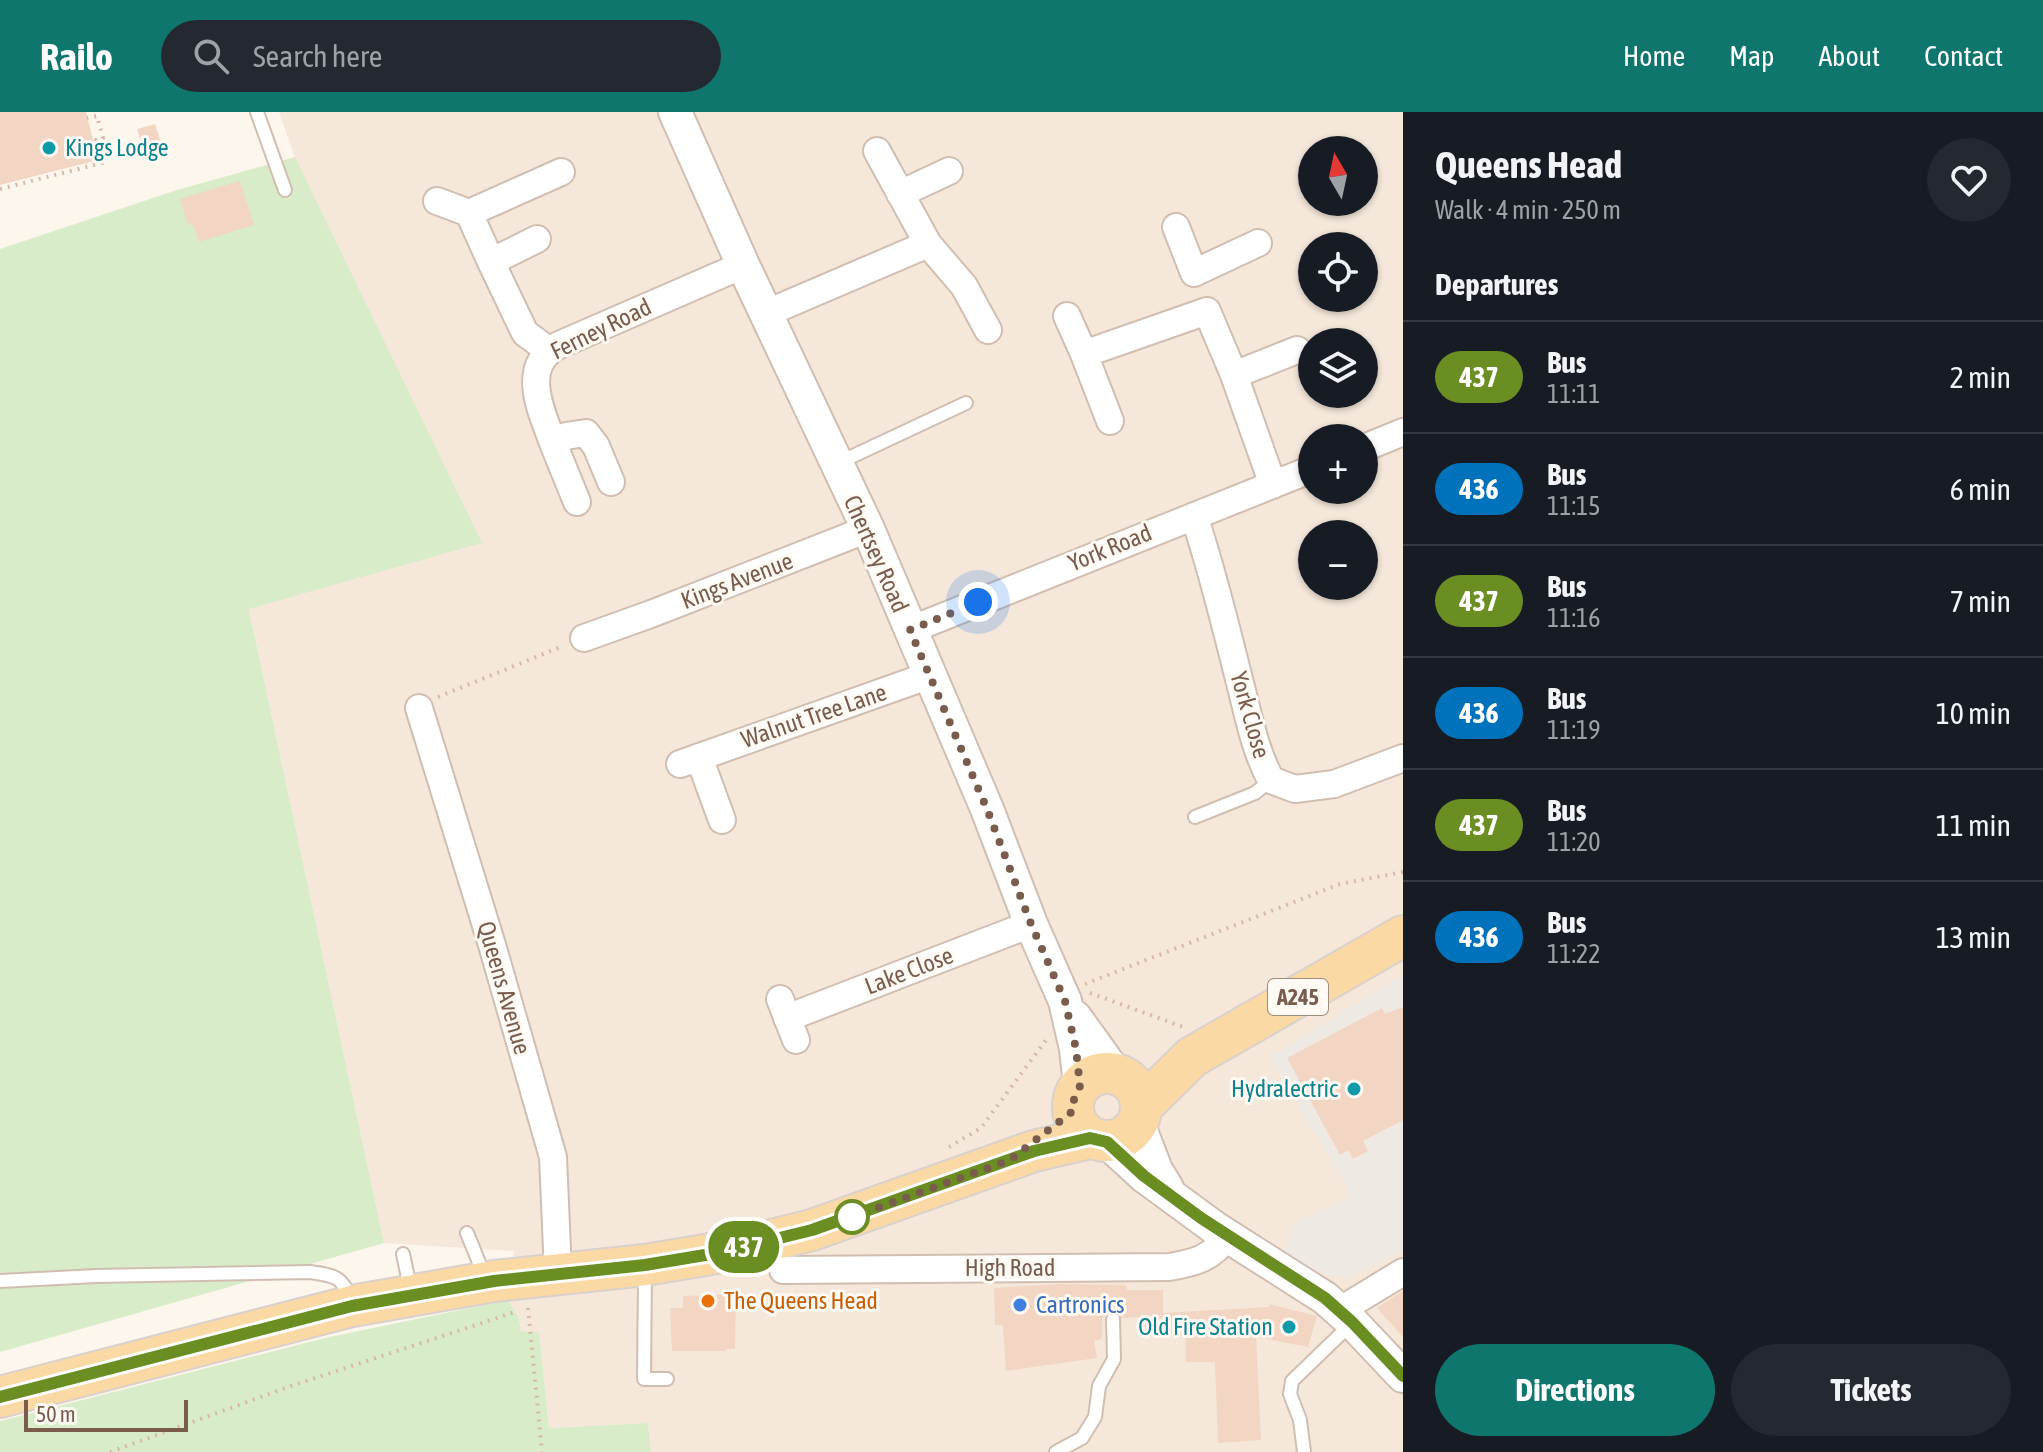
<!DOCTYPE html>
<html lang="en">
<head>
<meta charset="utf-8">
<style>
  body { margin:0; font-family:"Asap Condensed",sans-serif; background:#242831; color:#f1f3f6; height:100vh; display:flex; flex-direction:column; font-size:30px; white-space:nowrap }
  * { box-sizing:border-box; margin:0 }
  p { font-size:26px; color:#9ea1a6 }
  .icon { flex:none; width:44px; height:44px; fill:none; stroke:currentColor; stroke-width:2; stroke-linecap:round; stroke-linejoin:round }
  .map { position:relative; flex:1; overflow:hidden }
  .side { display:flex; flex-direction:column; background:#171b24; width:640px }
  .side>* { flex:none }
  .badge { padding:0 16px; border-radius:26px; font-size:28px; line-height:52px }
  .needle { width:52px; rotate:351deg }
  .fabs { position:absolute; left:1298px; top:24px; display:grid; gap:16px }
  .fabs a { display:grid; place-items:center; width:80px; height:80px; border-radius:50%; background:#171b24; box-shadow:0 2px 6px #0004; font-size:40px }
  .scale { position:absolute; left:24px; bottom:20px; width:164px; box-sizing:border-box; padding-left:8px; border:4px solid #7a5c4d; border-top:0; font-size:22px; line-height:28px; white-space:nowrap; color:#7a5c4d; -webkit-text-stroke:6px #fffaf3; paint-order:stroke }
  .you { position:absolute; width:40px; height:40px; margin:-20px; border:6px solid #fff; border-radius:50%; background:#1a73e8; box-shadow:0 0 0 12px #1a73e833 }
  .map>.badge { position:absolute; translate:-50% -50%; box-shadow:0 0 0 4px #fff }
  h2 { padding:0 32px; font-size:30px; line-height:72px }
  .round { display:grid; place-items:center; flex:none; width:84px; height:84px; border-radius:42px; background:#242831 }
  .headline { display:flex; align-items:center; justify-content:space-between; height:136px; padding:0 32px }
  h1 { font-size:38px; font-weight:700; line-height:60px }
  .primary-button { display:flex; gap:16px; margin-top:auto; padding:16px 32px }
  .primary-button a { flex:1; height:92px; border-radius:48px; background:#0f766e; color:#fff; font-size:32px; font-weight:700; line-height:92px; text-align:center }
  .primary-button a+a { background:#242831; color:#f1f3f6 }
  ul { padding:0; list-style:none }
  li { display:flex; align-items:center; gap:24px; height:112px; padding:0 32px; border-top:2px solid #363941 }
  li div { flex:1 }
  li b { display:block; font-size:30px }
  li em { font-style:normal }
  li .badge { min-width:88px; font-weight:700; text-align:center }
  header { display:flex; align-items:center; gap:48px; box-sizing:border-box; height:112px; padding:0 40px; background:#0f766e; color:#fff }
  header strong { font-size:38px }
  nav { display:flex; gap:44px; margin-inline-start:auto; font-size:28px }
  .search { width:560px; height:72px; background:#242831; display:flex; align-items:center; gap:20px; box-sizing:border-box; padding:0 28px; border-radius:44px; color:#9ea1a6; font-size:30px }
  main { display:flex; flex:1; min-height:0 }
  .map>svg:first-child { display:block }
</style>
</head>
<body>
<header>
<strong>Railo</strong>
<div class="search"><svg class="icon" aria-label="search" viewBox="0 0 24 24"><circle cx="10" cy="10" r="6"/><path d="M15 15l6 6"/></svg>Search here</div>
<nav><a>Home</a><a>Map</a><a>About</a><a>Contact</a></nav>
</header>
<main>
<div class="map">
<svg width="1403" height="1340" viewBox="0 0 1403 1340">
  <rect width="100%" height="100%" fill="#fdf6ec"/>
  <!-- residential -->
  <path fill="#f5e8da" fill-rule="evenodd" d="M 279,0 L 1403,0 L 1403,1340 L 651,1340 L 648,1311 L 549,1316 L 539,1221 L 521,1219 L 519,1207 L 508,1188 L 514,1139 L 384,1131 L 249,496 L 481,431 L 295,46 ZM 1312,38 L 1364,38 L 1364,90 L 1312,90 ZM 1312,134 L 1364,134 L 1364,186 L 1312,186 ZM 1312,230 L 1364,230 L 1364,282 L 1312,282 ZM 1312,326 L 1364,326 L 1364,378 L 1312,378 ZM 1312,422 L 1364,422 L 1364,474 L 1312,474 Z"/>
  <!-- industrial -->
  <path fill="#efe9e4" d="M 1403,863 L 1403,1139 L 1349,1165 L 1327,1164 L 1301,1152 L 1284,1139 L 1296,1110 L 1352,1084 L 1270,945 Z"/>
  <!-- green -->
  <path fill="#d8ecc9" d="M 295,45 L 482,431 L 249,497 L 384,1131 L 0,1240 L 0,137 L 177,78 Z
    M 508,1188 L 519,1207 L 521,1219 L 539,1220 L 549,1316 L 648,1311 L 651,1340 L 0,1340 L 0,1309 L 325,1226 Z"/>
  <!-- building -->
  <path fill="#f3d5c3" d="M 0,0 L 86,0 L 98,48 L 0,73 Z
    M 155,12 L 162,33 L 144,37 L 137,17 Z
    M 240,69 L 254,113 L 199,130 L 193,112 L 188,113 L 180,87 Z
    M 1403,895 L 1403,1008 L 1363,1029 L 1368,1039 L 1353,1047 L 1348,1038 L 1340,1043 L 1287,946 L 1382,896 L 1385,902 Z
    M 1059,1172 L 1126,1173 L 1127,1178 L 1163,1178 L 1163,1201 L 1269,1195 L 1269,1192 L 1317,1204 L 1308,1235 L 1256,1225 L 1261,1328 L 1218,1331 L 1215,1250 L 1186,1250 L 1185,1221 L 1144,1225 L 1143,1205 L 1122,1206 L 1117,1199 L 1108,1200 L 1102,1207 L 1102,1227 L 1094,1229 L 1097,1246 L 1006,1259 L 1003,1213 L 995,1213 L 994,1176 Z
    M 1403,1179 L 1403,1225 L 1377,1196 Z
    M 736,1182 L 735,1237 L 726,1237 L 726,1239 L 672,1239 L 670,1196 L 683,1196 L 683,1184 Z"/>
  <g fill="none" stroke-linecap="round" stroke-linejoin="round">
    <defs>
      <path id="service" d="M 257,0 L 285,78
        M 838,351 L 966,291
        M 1195,705 L 1255,681 L 1271,668
        M 467,1121 L 480,1153 L 482,1167
        M 403,1142 L 411,1180
        M 645,1160 L 644,1267 L 667,1267
        M 0,1169 L 96,1164 L 310,1160 C 332,1163 344,1164 350,1188
        M 1056,1340 L 1082,1326 L 1095,1305 L 1099,1274 L 1114,1247 L 1113,1207
        M 1304,1340 L 1300,1308 L 1290,1282 L 1292,1269 L 1350,1213"/>
      <path id="minor" d="M 877,39 L 928,132
        M 900,82 L 949,59
        M 437,89 L 469,101
        M 1176,115 L 1194,161 L 1258,131
        M 537,127 L 491,150 L 525,221 L 548,238
        M 491,150 L 469,101 L 561,60
        M 767,201 L 928,132 L 964,174 L 988,218
        M 1067,204 L 1084,242 L 1207,199 L 1234,263
        M 1084,242 L 1110,309
        M 553,331 L 577,390
        M 1364,336 L 1403,320
        M 611,370 L 596,334 L 586,321 L 566,324 L 553,331 C 541,298 519,254 559,233 L 743,153
        M 1273,373 L 1234,263 L 1297,238
        M 1194,404 C 1212,457 1225,512 1239,567 C 1248,601 1254,637 1271,668 L 1295,677 L 1334,672 L 1403,646
        M 910,518 L 1312,357
        M 584,526 L 651,502 L 868,417
        M 419,596 L 492,833 L 553,1045 L 558,1161
        M 699,645 L 722,708
        M 680,652 L 930,563
        M 780,887 L 796,928
        M 787,906 L 1031,812
        M 783,1158 L 1169,1155 C 1194,1151 1213,1146 1227,1124
        M 1339,1199 L 1403,1160"/>
      <path id="tertiary" d="M 675,0 L 743,153 L 868,417 L 987,697 L 1031,812 L 1065,889 L 1076,937 L 1080,974
        M 1075,905 L 1116,962
        M 1138,1011 L 1156,1058 L 1167,1076
        M 1107,1030 L 1144,1064 L 1215,1116 L 1325,1186 L 1352,1210 L 1403,1264"/>
      <path id="primary" d="M1073 995a34 34 0 1 1 68 0a34 34 0 1 1-68 0Z
        M 1142,994 L 1192,945 L 1403,824
        M 0,1285 L 352,1194 L 494,1169 L 645,1153 L 723,1140 L 812,1118 L 1034,1039 L 1090,1026"/>
    </defs>
    <!-- service casing -->
    <use href="#service" stroke="#d1beb0" stroke-width="16"/>
    <!-- minor casing -->
    <use href="#minor" stroke="#d1beb0" stroke-width="30"/>
    <!-- tertiary casing -->
    <use href="#tertiary" stroke="#d1beb0" stroke-width="36"/>
    <!-- primary casing -->
    <use href="#primary" stroke="#dad1cd" stroke-width="44"/>
    <!-- path -->
    <path stroke="#d9b8a5" stroke-width="4" stroke-dasharray="2 6" stroke-linecap="butt" d="M 0,77 L 102,51 L 96,28 L 103,26 L 97,4 L 87,6
      M 438,585 L 563,534
      M 1085,872 L 1340,772 L 1403,760
      M 1090,881 L 1183,915
      M 949,1035 L 981,1016 L 1046,928
      M 528,1196 L 542,1340
      M 110,1340 L 291,1274 L 515,1200"/>
    <!-- service -->
    <use href="#service" stroke="#fff" stroke-width="12"/>
    <!-- minor -->
    <use href="#minor" stroke="#fff" stroke-width="26"/>
    <!-- tertiary -->
    <use href="#tertiary" stroke="#fff" stroke-width="32"/>
    <!-- primary -->
    <use href="#primary" stroke="#fbd9a5" stroke-width="40"/>
  </g>
  <g fill="none" stroke-linecap="round" stroke-linejoin="round">
    <defs>
      <path id="line" d="M 0,1285 L 352,1194 L 494,1169 L 645,1153 L 723,1140 L 812,1118 L 1034,1039 L 1090,1026 L 1107,1030 L 1144,1064 L 1201,1106 L 1325,1186 L 1352,1210 L 1403,1264"/>
    </defs>
    <!-- line casing -->
    <use href="#line" stroke="#fff" stroke-width="18"/>
    <!-- line -->
    <use href="#line" stroke="#6b8e23" stroke-width="12"/>
    <!-- walk -->
    <path stroke="#7a5c4d" stroke-width="8" stroke-dasharray="0 14.4" d="M 852,1105 L 1010,1048 L 1073,999 L 1073,990 L 1080,974 L 1076,937 L 1065,889 L 1031,812 L 987,697 L 910,518 L 978,490"/>
  </g>
  <!-- markers -->
  <g fill="#0f9aa8" stroke="#fffaf3" stroke-width="3">
    <circle cx="49" cy="36" r="8"/>
    <circle cx="1354" cy="977" r="8"/>
    <circle cx="1289" cy="1215" r="8"/>
  </g>
  <circle fill="#fff" stroke="#6b8e23" stroke-width="4" cx="852" cy="1105" r="16"/>
  <circle fill="#e8710a" stroke="#fffaf3" stroke-width="3" cx="708" cy="1189" r="8"/>
  <circle fill="#3f7fe0" stroke="#fffaf3" stroke-width="3" cx="1020" cy="1193" r="8"/>
  <g text-anchor="middle" stroke-width="6" stroke-linejoin="round" paint-order="stroke">
    <!-- shield labels -->
    <rect fill="#fffaf3" stroke="#a28b7f" stroke-width="2" x="1268" y="867" width="60" height="36" rx="6"/>
    <g font-size="22" font-weight="bold" fill="#7a5c4d">
      <text x="1298" y="893">A245</text>
    </g>
    <!-- culture labels -->
    <g font-size="24" fill="#0d838f" stroke="#fffaf3" text-anchor="end">
      <text x="65" y="44" text-anchor="start">Kings Lodge</text>
      <text x="1338" y="985">Hydralectric</text>
      <text x="1273" y="1223">Old Fire Station</text>
    </g>
    <!-- street labels -->
    <g font-size="24" fill="#7a5c4d" stroke="#fffaf3">
      <text transform="translate(601 217) rotate(-26)" y="8">Ferney Road</text>
      <text transform="translate(1110 436) rotate(-22)" y="8">York Road</text>
      <text transform="translate(876 442) rotate(66)" y="8">Chertsey Road</text>
      <text transform="translate(737 469) rotate(-21)" y="8">Kings Avenue</text>
      <text transform="translate(1250 603) rotate(74)" y="8">York Close</text>
      <text transform="translate(814 604) rotate(-19)" y="8">Walnut Tree Lane</text>
      <text transform="translate(909 859) rotate(-21)" y="8">Lake Close</text>
      <text transform="translate(504 876) rotate(74)" y="8">Queens Avenue</text>
      <text x="1010" y="1164">High Road</text>
    </g>
    <!-- food labels -->
    <g font-size="24" fill="#c56008" stroke="#fffaf3" text-anchor="start">
      <text x="724" y="1197">The Queens Head</text>
    </g>
    <!-- shop labels -->
    <g font-size="24" fill="#366cbe" stroke="#fffaf3" text-anchor="start">
      <text x="1036" y="1201">Cartronics</text>
    </g>
  </g>
</svg>
<div class="fabs">
<a><svg class="needle" viewBox="-14 -14 28 28"><path d="M0-13l5 13h-10z" fill="#e53935"/><path d="M0 13l5-13h-10z" fill="#9ea1a6"/></svg></a>
<a><svg class="icon" aria-label="locate" viewBox="0 0 24 24"><circle cx="12" cy="12" r="6"/><path d="M12 2v4M12 18v4M2 12h4M18 12h4"/></svg></a>
<a><svg class="icon" aria-label="layers" viewBox="0 0 24 24"><path d="M12 4l9 5-9 5-9-5zM3 14l9 5 9-5"/></svg></a>
<a>+</a>
<a>−</a>
</div>
<div class="scale">50 m</div>
<div class="you" style="left:978px;top:490px"></div>
<b class="badge" style="left:744px;top:1135px;background:#6b8e23;color:#fff">437</b>
</div>
<section class="side">
<div class="headline"><div><h1>Queens Head</h1><p>Walk · 4 min · 250 m</p></div><a class="round"><svg class="icon" aria-label="heart" viewBox="0 0 24 24"><path d="M12 20l-8-8c-3-5 5-10 8-4 3-6 11-1 8 4z"/></svg></a></div>
<h2>Departures</h2>
<ul>
<li><span class="badge" style="background:#6b8e23;color:#fff">437</span><div><b>Bus</b><p>11:11</p></div><em>2 min</em></li>
<li><span class="badge" style="background:#0072bc;color:#fff">436</span><div><b>Bus</b><p>11:15</p></div><em>6 min</em></li>
<li><span class="badge" style="background:#6b8e23;color:#fff">437</span><div><b>Bus</b><p>11:16</p></div><em>7 min</em></li>
<li><span class="badge" style="background:#0072bc;color:#fff">436</span><div><b>Bus</b><p>11:19</p></div><em>10 min</em></li>
<li><span class="badge" style="background:#6b8e23;color:#fff">437</span><div><b>Bus</b><p>11:20</p></div><em>11 min</em></li>
<li><span class="badge" style="background:#0072bc;color:#fff">436</span><div><b>Bus</b><p>11:22</p></div><em>13 min</em></li>
</ul>
<div class="primary-button"><a>Directions</a><a>Tickets</a></div>
</section>
</main>
</body>
</html>
